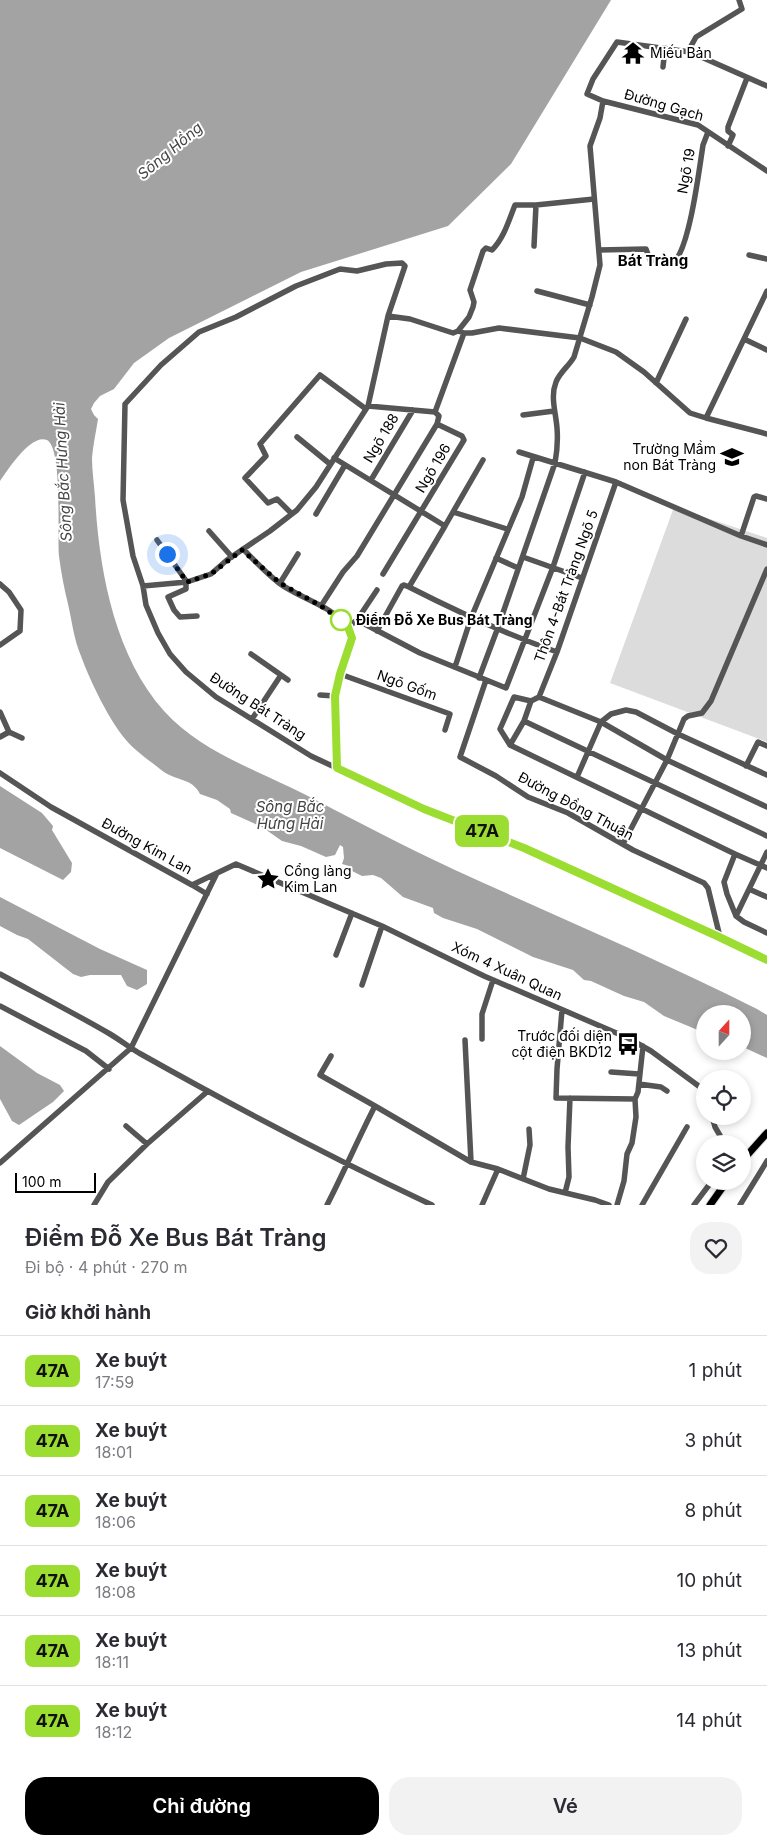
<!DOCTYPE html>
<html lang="vi">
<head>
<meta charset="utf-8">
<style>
  body { margin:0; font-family:Inter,sans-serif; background:#f2f2f3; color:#2b2b33; height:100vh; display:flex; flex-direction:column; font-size:19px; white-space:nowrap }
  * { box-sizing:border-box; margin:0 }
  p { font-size:16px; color:#7c7c81 }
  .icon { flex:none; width:28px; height:28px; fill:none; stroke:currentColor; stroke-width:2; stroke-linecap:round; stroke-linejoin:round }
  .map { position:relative; height:1205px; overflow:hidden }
  .sheet { display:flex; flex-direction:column; background:#fff; flex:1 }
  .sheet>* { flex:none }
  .badge { padding:0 10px; border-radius:8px; font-size:18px; line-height:32px }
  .needle { width:32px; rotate:21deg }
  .fabs { position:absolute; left:696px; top:1005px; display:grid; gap:10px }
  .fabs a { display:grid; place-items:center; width:55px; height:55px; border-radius:50%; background:#fff; box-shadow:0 2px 8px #0003; font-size:25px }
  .scale { position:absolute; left:15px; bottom:12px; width:81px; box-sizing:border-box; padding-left:5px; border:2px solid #000; border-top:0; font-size:14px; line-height:18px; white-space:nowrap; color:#000; -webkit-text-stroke:4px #fff; paint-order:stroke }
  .you { position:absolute; width:25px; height:25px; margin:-12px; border:4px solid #fff; border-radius:50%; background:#1a73e8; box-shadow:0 0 0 8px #1a73e833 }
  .map>.badge { position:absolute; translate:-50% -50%; box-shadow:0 0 0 2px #fff }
  h2 { padding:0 25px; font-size:19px; line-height:45px }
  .round { display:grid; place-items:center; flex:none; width:52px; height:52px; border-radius:20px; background:#f2f2f3 }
  .head { display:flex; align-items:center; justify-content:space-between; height:85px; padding:0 25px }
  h1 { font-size:24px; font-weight:600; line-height:38px }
  .action { display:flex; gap:10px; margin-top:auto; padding:10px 25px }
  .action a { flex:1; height:58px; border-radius:20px; background:#000; color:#fff; font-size:20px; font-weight:600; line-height:58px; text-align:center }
  .action a+a { background:#f2f2f3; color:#2b2b33 }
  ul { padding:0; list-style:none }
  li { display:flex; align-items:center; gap:15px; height:70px; padding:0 25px; border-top:1px solid #e1e1e2 }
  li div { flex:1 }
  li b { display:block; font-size:19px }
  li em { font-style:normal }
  li .badge { min-width:55px; font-weight:700; text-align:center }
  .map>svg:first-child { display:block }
</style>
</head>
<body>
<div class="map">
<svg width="767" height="1205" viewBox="0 0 767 1205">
  <rect width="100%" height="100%" fill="#fff"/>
  <!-- green -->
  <path fill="#dcdcdc" d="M 674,507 L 767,538 L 767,742 L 610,683 Z"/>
  <!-- water -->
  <path fill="#a3a3a3" d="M 0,0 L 611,0 L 511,164 L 448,226 L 301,272 L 169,338 L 134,363 L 114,389 L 100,396 L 94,403 L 91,409 L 94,415 L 98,419 C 96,432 93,445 92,458 C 92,470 94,484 95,497 C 99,569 114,655 164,711 C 201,752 255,769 302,793 C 353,819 403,846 455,870 C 556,916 658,959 757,1009 L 767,1015 L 767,1058 L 743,1047 L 742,1014 L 705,1014 L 705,1033 L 664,1016 L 644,1002 L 624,996 L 591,981 L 584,980 L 573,970 L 533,957 L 477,929 L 443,918 L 434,913 L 433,908 L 403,897 L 381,878 L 373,875 L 362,876 L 352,871 L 349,866 L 342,864 L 344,858 L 343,847 L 340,845 L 335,855 L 326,857 L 301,846 L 282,841 L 262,827 L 231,813 L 230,809 L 217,800 L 200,794 C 192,777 173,781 160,769 C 149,760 135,751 126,740 C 109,720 90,681 81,656 C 74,640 72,621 68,604 C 64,588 61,572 59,556 C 57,537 63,448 47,440 C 31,433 7,471 0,481 Z
    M 0,786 L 42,813 L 53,826 L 52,830 L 72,863 L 71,872 L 63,880 L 0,848 Z
    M 0,897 L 100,949 L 147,970 L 147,984 L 137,990 L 127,986 L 121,975 L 90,975 L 81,977 L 73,974 L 28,939 L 17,935 L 0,926 Z
    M 0,1046 L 37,1073 L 60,1085 L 64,1091 L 53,1102 L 19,1125 L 12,1121 L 0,1099 Z"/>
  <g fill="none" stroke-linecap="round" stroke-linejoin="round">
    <defs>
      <path id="major" d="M 742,1161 L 767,1133
        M 710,1205 L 727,1181"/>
    </defs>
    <!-- major casing -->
    <use href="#major" stroke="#dbdbdb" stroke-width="9"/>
    <!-- minor -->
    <path stroke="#555" stroke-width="5.5" d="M 690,52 L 691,46 L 696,37 L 742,9 L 739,0
      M 663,67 L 665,48
      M 767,86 L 690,52 L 617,42 L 593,79 L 587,94 L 603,101 L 698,125 L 767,171
      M 728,146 L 733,135 L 728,131 L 728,127 L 747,78
      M 534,246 L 536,205
      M 599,250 L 646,249 L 650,260 L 675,261 C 690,244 699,171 703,145 L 708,132
      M 749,255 L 767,259
      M 537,291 L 590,305
      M 388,316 L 410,319 L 453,333 L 458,331 L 464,333 L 472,333 L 499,328 L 580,338 L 616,352 L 644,372 L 690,413 L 706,418 L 767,291
      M 458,331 L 469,317 L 473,307 L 474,302 L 470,290 L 483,251 L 486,248 L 492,250 C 504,238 509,220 515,205 L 536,205 L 594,199
      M 744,339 L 767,350
      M 656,383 L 686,319
      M 368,406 L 388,316 L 405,266 L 402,263 L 386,264 L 357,271 L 340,269 L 296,286 L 236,317 L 199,332 L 161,365 L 125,404 L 123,500 L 133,556 L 143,586 L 146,605 L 158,633 L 170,654 L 186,672 L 216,697 L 311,756 L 424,809 L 524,848 L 717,936 L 767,960
      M 523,415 L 554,411
      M 706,418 L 767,434
      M 297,437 L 330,464
      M 519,452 L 616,482 L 741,536 L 767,545
      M 334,458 L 445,526 L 453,512 L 507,529
      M 371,480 L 413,410
      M 453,512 L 483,460
      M 292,514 L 277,499 L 268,503 L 245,478 L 266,456 L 260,444 L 320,375 L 366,409
      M 316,514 L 345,465
      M 445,526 L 409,587 C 458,612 506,634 557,652
      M 209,531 L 232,557
      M 741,536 L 754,497 L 756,496 L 767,499
      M 157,540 L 187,582
      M 243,549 C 255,561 266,573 279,583 C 299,598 332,606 347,626 C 358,640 343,661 339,676 C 332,706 336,737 337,768
      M 523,557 L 582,578
      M 496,558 L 518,568
      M 383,574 L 464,440 L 462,436 L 437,424
      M 186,582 L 186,589 L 168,597 L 174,610 L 180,617 L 197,616
      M 280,583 L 298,554
      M 0,584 L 9,592 L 21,610 L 20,631 L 0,645
      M 143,586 L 187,582 L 211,574 L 227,560 L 270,531 L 297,510 L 316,487 L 368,406 L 435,412 L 464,333
      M 321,606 L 343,572 L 357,556 L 437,424 L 439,416 L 435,412
      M 357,620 L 377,590
      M 348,627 L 357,620 L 420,653 L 506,688 L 553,567 L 585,472
      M 377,631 L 402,586 L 404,585 L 409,587
      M 251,654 L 281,675 L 252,719
      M 455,667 L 471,618 L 522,497 L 533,458
      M 340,674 L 450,714 L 445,730
      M 281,675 L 288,680
      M 479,678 L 497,630 L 555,463 C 557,452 558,440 557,428 C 556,413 550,397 556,382 C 560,372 569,366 574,357 L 592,297 L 600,265 L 590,146 L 600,118 L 603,101
      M 486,680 L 460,757 L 496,776 L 528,797 L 568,813 L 633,850 L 704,883 L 708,888 L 720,937
      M 320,695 L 335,696
      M 539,697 L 557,652 L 616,482
      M 0,712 L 9,732
      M 524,721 L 767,836
      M 0,737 L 9,732 L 22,738
      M 510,745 L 500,729 L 514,697 L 531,701
      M 746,766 L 758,742 L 767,746
      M 0,773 L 51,807 L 192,885 L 236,864 L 382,926 L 484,976 L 628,1038 L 651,1051 L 700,1087 L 705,1094
      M 577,777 L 601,722 L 611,714 L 626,710 L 636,712 L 678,734 L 767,775
      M 767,807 L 667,760 L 601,722 L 539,697 L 531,701 L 524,721 L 510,745 L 735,854 L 724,882 L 727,894 L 736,916 L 744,922 L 767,933
      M 623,844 L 667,760 L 684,719 L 688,716 L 702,713 L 711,701 L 767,569
      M 735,854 L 767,868
      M 192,885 L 207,894
      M 749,889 L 767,897
      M 736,916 L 767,852
      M 336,955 L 352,913
      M 0,974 C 37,994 74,1013 110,1034 C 120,1040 129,1047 139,1053 C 235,1107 332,1158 432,1205
      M 362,985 L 382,926
      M 0,1006 L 86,1051 L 109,1069
      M 562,1010 L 557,1069 L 556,1098 L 635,1099 L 638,1092 L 643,1046
      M 482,1039 L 482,1014 L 493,980
      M 465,1040 L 471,1162
      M 331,1056 L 320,1075 L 375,1106
      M 611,1072 L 639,1074
      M 639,1084 L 661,1087 L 667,1091
      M 712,1116 L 715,1127 L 725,1144
      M 126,1126 L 147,1144
      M 0,1163 L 131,1048 L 217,873
      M 523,1179 L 530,1145 L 529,1129
      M 565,1193 L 569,1177 L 568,1147 L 570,1098
      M 94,1205 L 108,1182 L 147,1144 L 208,1091
      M 327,1205 C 344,1172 358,1139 375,1106 L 471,1162 L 498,1169 L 549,1189 L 595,1200 L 609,1205
      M 482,1205 L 498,1169
      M 617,1205 L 624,1181 L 627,1154 L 632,1143 L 636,1117 L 635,1099
      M 642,1205 L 687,1127
      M 694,1205 L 712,1181
      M 740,1205 L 767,1161"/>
    <!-- major -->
    <use href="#major" stroke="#000" stroke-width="7"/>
  </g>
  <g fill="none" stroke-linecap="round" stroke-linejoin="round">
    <defs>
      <path id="line" d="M 341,619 L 348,627 L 352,638 L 340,674 L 335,696 L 337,768 L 424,809 L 524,848 L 717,936 L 767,960"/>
    </defs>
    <!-- line casing -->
    <use href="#line" stroke="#fff" stroke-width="11"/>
    <!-- line -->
    <use href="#line" stroke="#9cdd31" stroke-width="8"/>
    <!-- walk -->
    <path stroke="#000" stroke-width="5" stroke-dasharray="0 9" d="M 167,554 L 187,582 L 211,574 L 242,550 L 280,583 L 321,606 L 341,620"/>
  </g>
  <!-- icons -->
  <defs>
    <symbol id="temple-bare" viewBox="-9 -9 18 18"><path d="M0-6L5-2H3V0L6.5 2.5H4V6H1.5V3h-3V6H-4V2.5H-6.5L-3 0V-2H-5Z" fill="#000" stroke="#fff" stroke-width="2.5" paint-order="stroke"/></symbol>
    <symbol id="school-bare" viewBox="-9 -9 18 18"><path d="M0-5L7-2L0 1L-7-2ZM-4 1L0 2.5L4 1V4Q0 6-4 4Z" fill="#000" stroke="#fff" stroke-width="2.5" paint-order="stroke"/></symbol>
    <symbol id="sight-bare" viewBox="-9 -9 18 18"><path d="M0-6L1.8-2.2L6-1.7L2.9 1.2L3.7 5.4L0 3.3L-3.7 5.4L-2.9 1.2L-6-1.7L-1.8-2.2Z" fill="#000" stroke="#fff" stroke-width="2.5" paint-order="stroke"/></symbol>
    <symbol id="bus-bare" viewBox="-9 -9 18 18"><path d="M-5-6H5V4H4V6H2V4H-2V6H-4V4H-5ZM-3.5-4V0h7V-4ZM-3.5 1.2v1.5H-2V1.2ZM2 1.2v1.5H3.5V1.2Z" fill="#000" stroke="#fff" stroke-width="2.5" paint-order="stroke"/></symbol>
  </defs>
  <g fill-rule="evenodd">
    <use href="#temple-bare" x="617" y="37" width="32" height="32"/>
    <use href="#school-bare" x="716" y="441" width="32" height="32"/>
    <use href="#sight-bare" x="252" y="863" width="32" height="32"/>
    <use href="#bus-bare" x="612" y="1028" width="32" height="32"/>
  </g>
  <!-- markers -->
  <circle fill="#fff" stroke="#9cdd31" stroke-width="2.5" cx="341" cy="620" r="10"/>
  <g text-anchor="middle" stroke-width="4" stroke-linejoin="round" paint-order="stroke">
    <!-- poi labels -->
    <g font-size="14" fill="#000" stroke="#fff" text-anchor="start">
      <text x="650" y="58">Miếu Bản</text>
      <text x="716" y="454" text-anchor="end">Trường Mầm<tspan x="716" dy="16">non Bát Tràng</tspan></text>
      <text x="284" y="876">Cổng làng<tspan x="284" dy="16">Kim Lan</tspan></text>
      <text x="612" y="1041" text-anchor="end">Trước đối diện<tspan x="612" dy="16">cột điện BKD12</tspan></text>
    </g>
    <!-- street labels -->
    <g font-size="14" fill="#000" stroke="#fff">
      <text transform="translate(664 105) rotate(16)" y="5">Đường Gạch</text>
      <text transform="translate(686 171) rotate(-80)" y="5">Ngõ 19</text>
      <text transform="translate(381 438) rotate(-59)" y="5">Ngõ 188</text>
      <text transform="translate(433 468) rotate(-59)" y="5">Ngõ 196</text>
      <text transform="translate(566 586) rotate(-70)" y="5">Thôn 4-Bát Tràng Ngõ 5</text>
      <text transform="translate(407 685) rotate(20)" y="5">Ngõ Gốm</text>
      <text transform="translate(258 706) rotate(33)" y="5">Đường Bát Tràng</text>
      <text transform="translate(576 806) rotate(28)" y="5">Đường Đồng Thuận</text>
      <text transform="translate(147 846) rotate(29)" y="5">Đường Kim Lan</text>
      <text transform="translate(507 971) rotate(25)" y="5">Xóm 4 Xuân Quan</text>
    </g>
    <!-- stop labels -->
    <g font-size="14" font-weight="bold" fill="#000" stroke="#fff" text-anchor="start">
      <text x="356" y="625">Điểm Đỗ Xe Bus Bát Tràng</text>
    </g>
    <!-- water labels -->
    <g font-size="15" font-style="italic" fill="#444" stroke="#fff">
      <text transform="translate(170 151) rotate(-40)" y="5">Sông Hồng</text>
      <text transform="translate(63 472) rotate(-93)" y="5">Sông Bắc Hưng Hải</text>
      <text x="290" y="812">Sông Bắc<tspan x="290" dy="17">Hưng Hải</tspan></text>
    </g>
    <!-- neighbourhood labels -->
    <g font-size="15" font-weight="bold" fill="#000" stroke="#fff">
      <text x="653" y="266">Bát Tràng</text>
    </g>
  </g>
</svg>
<div class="fabs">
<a><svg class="needle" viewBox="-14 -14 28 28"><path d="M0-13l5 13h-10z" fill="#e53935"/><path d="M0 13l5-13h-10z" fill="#7c7c81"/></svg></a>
<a><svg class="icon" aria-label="locate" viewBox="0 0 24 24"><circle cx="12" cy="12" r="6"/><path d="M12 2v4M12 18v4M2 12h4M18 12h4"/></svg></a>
<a><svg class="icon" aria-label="layers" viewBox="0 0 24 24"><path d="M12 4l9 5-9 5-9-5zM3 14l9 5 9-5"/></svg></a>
</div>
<div class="scale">100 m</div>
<div class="you" style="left:167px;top:554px"></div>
<b class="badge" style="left:482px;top:831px;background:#9cdd31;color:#111">47A</b>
</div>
<section class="sheet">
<div class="head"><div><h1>Điểm Đỗ Xe Bus Bát Tràng</h1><p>Đi bộ · 4 phút · 270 m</p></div><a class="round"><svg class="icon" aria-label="heart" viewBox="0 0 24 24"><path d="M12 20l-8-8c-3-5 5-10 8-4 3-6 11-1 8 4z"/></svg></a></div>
<h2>Giờ khởi hành</h2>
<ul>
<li><span class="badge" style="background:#9cdd31;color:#111">47A</span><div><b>Xe buýt</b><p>17:59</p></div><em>1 phút</em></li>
<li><span class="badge" style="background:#9cdd31;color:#111">47A</span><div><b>Xe buýt</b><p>18:01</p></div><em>3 phút</em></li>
<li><span class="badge" style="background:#9cdd31;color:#111">47A</span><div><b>Xe buýt</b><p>18:06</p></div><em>8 phút</em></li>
<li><span class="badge" style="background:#9cdd31;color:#111">47A</span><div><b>Xe buýt</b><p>18:08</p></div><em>10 phút</em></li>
<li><span class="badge" style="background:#9cdd31;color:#111">47A</span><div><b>Xe buýt</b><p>18:11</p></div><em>13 phút</em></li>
<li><span class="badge" style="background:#9cdd31;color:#111">47A</span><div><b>Xe buýt</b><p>18:12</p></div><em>14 phút</em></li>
</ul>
<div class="action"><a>Chỉ đường</a><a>Vé</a></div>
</section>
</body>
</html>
